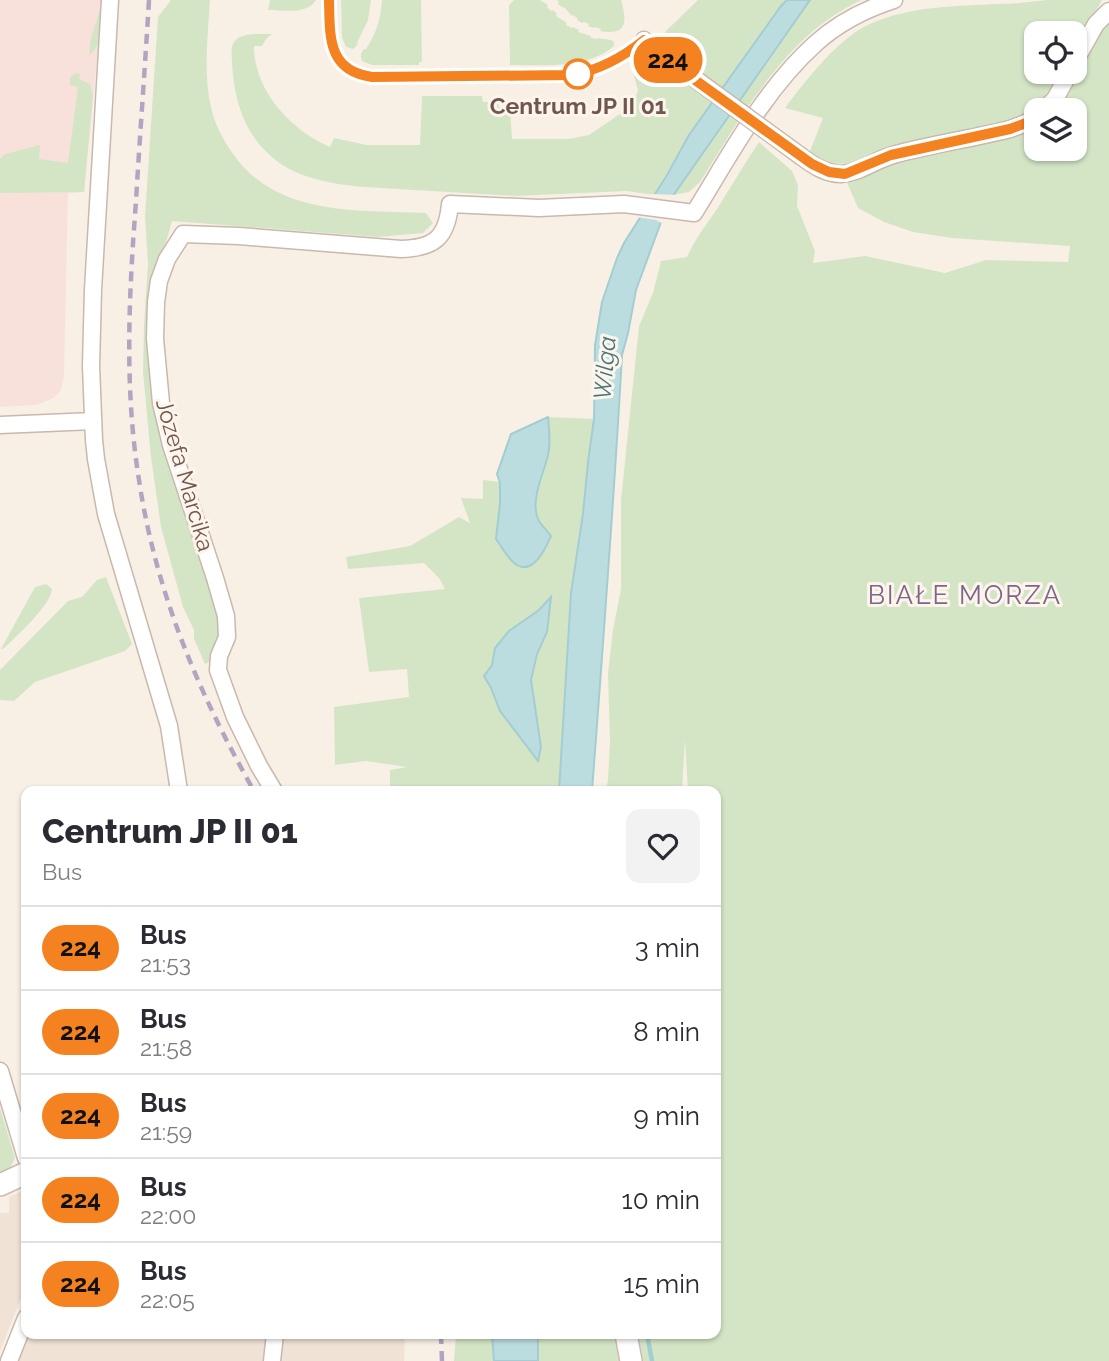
<!DOCTYPE html>
<html lang="en">
<head>
<meta charset="utf-8">
<style>
  body { margin:0; font-family:Raleway,sans-serif; background:#f2f2f3; color:#2b2b33; height:100vh; display:flex; flex-direction:column; font-size:26px; white-space:nowrap }
  * { box-sizing:border-box; margin:0 }
  p { font-size:23px; color:#7c7c81 }
  .icon { flex:none; width:38px; height:38px; fill:none; stroke:currentColor; stroke-width:2; stroke-linecap:round; stroke-linejoin:round }
  .map { position:relative; flex:1; overflow:hidden }
  .details { position:absolute; left:21px; top:786px; width:700px; height:553px; display:flex; flex-direction:column; background:#fff; border-radius:14px; box-shadow:0 2px 5px #0004 }
  .details>* { flex:none }
  .badge { padding:0 14px; border-radius:23px; font-size:24px; line-height:46px }
  .controls { position:absolute; left:1024px; top:21px; display:grid; gap:14px }
  .controls a { display:grid; place-items:center; width:63px; height:63px; border-radius:14px; background:#fff; box-shadow:0 2px 5px #0004; font-size:35px }
  .map>.badge { position:absolute; translate:-50% -50%; box-shadow:0 0 0 4px #fff }
  .round { display:grid; place-items:center; flex:none; width:74px; height:74px; border-radius:14px; background:#f2f2f3 }
  .headline { display:flex; align-items:center; justify-content:space-between; height:119px; padding:0 21px }
  h1 { font-size:33px; font-weight:800; line-height:52px }
  ul { padding:0; list-style:none }
  li { display:flex; align-items:center; gap:21px; height:84px; padding:0 21px; border-top:2px solid #e1e1e2 }
  li div { flex:1 }
  li b { display:block; font-size:26px }
  li em { font-style:normal }
  li .badge { min-width:77px; font-weight:700; text-align:center }
  .map>svg:first-child { display:block }
</style>
</head>
<body>
<div class="map">
<svg width="1109" height="1361" viewBox="0 0 1109 1361">
  <rect width="100%" height="100%" fill="#f9f0e5"/>
  <!-- residential -->
  <path fill="#f0e2d5" d="M 26,1189 L 26,1285 L 0,1351 L 0,1213 L 9,1213 L 9,1197 Z
    M 29,1334 L 266,1334 L 263,1361 L 17,1361 Z
    M 281,1334 L 405,1334 L 404,1361 L 281,1361 Z"/>
  <!-- commercial -->
  <path fill="#f8e1da" d="M 0,0 L 103,0 L 84,192 L 68,193 L 64,375 L 61,390 L 54,398 L 36,405 L 0,407 Z"/>
  <!-- green -->
  <path fill="#d4e5c6" fill-rule="evenodd" d="M 103,0 C 102,20 105,42 89,56 L 91,38 Z
    M 171,0 L 210,0 C 208,35 203,72 211,107 C 214,122 222,138 231,151 C 275,217 355,210 426,213 L 433,223 L 423,233 L 378,237 L 172,221 L 158,271 L 153,372 L 220,607 L 221,638 L 212,661 L 205,664 L 194,639 L 194,630 L 183,607 L 161,527 L 151,457 L 143,372 L 144,324 L 148,264 L 145,217 L 158,17 Z
    M 270,0 L 316,0 C 307,15 284,10 268,10 Z
    M 341,0 L 371,0 L 368,20 L 357,43 L 358,44 L 353,49 L 346,47 L 342,37 Z
    M 382,0 L 421,0 L 422,62 L 419,62 L 419,65 L 372,65 L 362,61 C 360,56 361,53 364,49 L 366,49 C 376,34 381,18 382,0 Z
    M 514,0 L 540,0 L 548,5 L 547,7 L 551,11 L 553,10 L 557,14 L 556,16 L 567,23 L 566,25 L 572,28 L 573,27 L 579,30 L 578,32 L 591,36 L 591,38 L 597,39 L 597,38 L 611,40 L 614,42 L 614,46 C 588,69 543,65 510,65 L 509,5 Z
    M 557,0 L 621,0 C 627,21 628,36 600,31 L 601,29 L 595,27 L 593,28 L 588,26 L 589,24 L 584,22 L 582,23 L 577,20 L 578,19 L 573,15 L 572,16 L 564,7 L 563,8 L 558,4 L 559,2 Z
    M 698,0 L 787,0 L 781,6 L 721,91 L 667,49 C 663,43 662,37 666,31 Z
    M 810,0 L 861,0 C 808,26 780,62 746,109 L 737,103 Z
    M 1047,0 L 1102,0 L 1075,49 L 1074,33 L 1036,33 L 1036,72 L 1063,72 C 1051,94 1038,109 1017,122 L 860,162 L 825,165 L 808,156 L 823,118 L 785,108 C 805,81 840,36 872,23 C 912,6 957,6 999,4 C 1015,4 1031,2 1047,0 Z
    M 1109,21 L 1109,1361 L 643,1361 L 638,1334 L 716,1334 L 716,791 L 688,791 L 685,740 L 682,791 L 606,791 L 608,780 L 610,742 L 608,673 L 613,630 L 621,589 L 621,500 L 639,326 L 653,293 L 661,261 L 687,257 C 695,239 706,225 717,209 C 731,187 744,164 759,142 L 792,171 L 798,185 L 797,206 L 815,251 L 813,263 L 865,256 L 945,273 L 986,260 L 1068,262 L 1070,246 L 952,238 L 913,232 L 884,222 L 858,208 L 846,180 L 878,165 L 1036,125 L 1036,149 L 1074,149 L 1074,110 L 1051,110 L 1057,104 L 1086,56 Z
    M 253,34 L 272,34 L 266,39 L 262,46 L 254,46 C 254,91 291,130 330,147 L 334,138 L 367,145 L 420,145 L 422,96 L 482,96 L 483,102 L 498,102 L 499,107 L 510,108 L 512,139 L 568,139 L 589,135 L 623,112 L 635,99 L 638,90 L 633,73 L 637,70 C 634,63 637,59 645,57 L 672,76 L 673,74 L 678,77 L 680,76 L 713,101 L 689,135 L 654,195 L 627,191 L 515,196 L 364,187 C 333,184 298,179 273,158 C 244,134 234,100 232,63 C 232,57 230,48 234,42 C 238,36 246,35 253,34 Z
    M 75,73 L 80,74 L 79,79 L 90,84 L 93,95 L 84,192 L 0,193 L 0,159 L 5,154 L 40,145 L 39,159 L 68,163 L 78,87 L 70,85 L 70,78 Z
    M 731,112 L 740,118 L 700,182 L 689,192 L 673,195 Z
    M 548,417 L 594,419 L 588,462 L 583,514 L 571,593 L 559,791 L 390,791 L 390,770 L 407,767 L 366,761 L 335,765 L 334,707 L 409,697 L 407,669 L 369,672 L 359,598 L 445,589 L 439,578 L 424,563 L 348,569 L 346,557 L 410,546 L 459,517 L 470,523 L 461,498 L 483,499 L 483,480 L 500,482 L 500,503 L 551,534 C 520,509 547,480 549,450 C 550,439 549,428 548,417 ZM 551,598 L 547,632 L 537,654 L 531,680 L 541,747 L 500,711 L 491,688 L 484,676 L 526,620 L 539,610 Z
    M 106,577 L 132,644 L 125,651 L 35,682 L 14,701 L 0,700 L 0,670 L 68,601 L 82,597 L 97,580 Z
    M 46,584 L 52,589 C 51,605 16,637 3,649 L 1,649 L 35,587 Z
    M 0,1108 L 15,1158 L 10,1168 L 0,1174 Z
    M 456,1334 L 614,1334 L 619,1361 L 454,1361 Z"/>
  <!-- water -->
  <path fill="#bcdde0" stroke="#a4cdd1" stroke-width="2" d="M 787,0 L 810,0 L 668,203 L 636,290 L 628,333 L 622,355 C 614,501 603,646 592,791 L 559,791 L 571,593 L 583,514 L 588,462 L 594,419 L 595,345 L 602,302 L 617,258 L 624,243 L 667,175 L 689,135 L 781,6 Z
    M 548,417 C 549,429 551,443 548,455 C 544,474 530,499 538,519 C 541,526 547,530 551,536 C 546,547 534,575 517,565 C 509,561 502,547 496,539 L 500,503 L 500,483 L 497,474 L 511,434 Z
    M 551,597 L 547,632 L 537,654 L 531,680 L 541,747 L 538,761 L 500,711 L 491,688 L 484,676 L 492,665 L 495,648 L 509,631 L 539,610 Z
    M 492,1334 L 538,1334 L 538,1361 L 494,1361 Z"/>
  <!-- pier -->
  <path fill="#f9f0e5" d="M 651,194 L 678,195 L 671,205 L 663,224 L 656,220 L 636,217 Z"/>
  <g fill="none" stroke-linecap="round" stroke-linejoin="round">
    <!-- stream -->
    <path stroke="#a4cdd1" stroke-width="4.5" d="M 647,1334 L 652,1361"/>
    <defs>
      <path id="street" d="M 110,0 L 93,290 L 91,366 L 94,440 L 96,459 L 106,514 L 169,726 L 179,791
        M 644,40 L 652,49 L 683,70
        M 1074,63 L 1096,24 L 1109,11
        M 1044,110 L 1055,99 L 1070,72
        M 802,157 C 814,166 826,174 841,174 C 860,173 875,160 893,155 C 931,144 972,139 1010,129 L 1026,123 L 1036,117
        M 0,425 L 93,421
        M 274,791 L 259,766 L 235,717 L 218,670 L 219,656 L 227,637 L 226,616 L 215,578 L 171,445 L 161,403 L 155,339 L 156,302 L 159,281 L 167,259 L 183,234 L 239,236 L 401,249 C 434,248 447,238 450,204 L 539,208 L 624,204 L 694,213 C 730,155 764,90 815,44 C 838,23 866,9 894,0
        M 0,1071 L 26,1158
        M 9,1361 L 26,1318
        M 272,1361 L 275,1334"/>
      <path id="secondary" d="M 0,1185 L 26,1173
        M 626,1334 L 631,1361"/>
    </defs>
    <!-- street casing -->
    <use href="#street" stroke="#c9b8ad" stroke-width="19"/>
    <!-- secondary casing -->
    <use href="#secondary" stroke="#cebaae" stroke-width="24"/>
    <!-- street -->
    <use href="#street" stroke="#fff" stroke-width="16"/>
    <!-- secondary -->
    <use href="#secondary" stroke="#fff" stroke-width="21"/>
    <!-- rail -->
    <path stroke="#b3a5c1" stroke-width="4.5" stroke-dasharray="10 7" stroke-linecap="butt" d="M 149,0 C 145,67 140,134 136,201 C 129,294 124,387 139,480 C 156,593 198,692 254,791
      M 441,1334 L 442,1361"/>
    <defs>
      <path id="street-bridge" d="M 683,70 L 802,157"/>
    </defs>
    <!-- street-bridge casing -->
    <use href="#street-bridge" stroke="#c9b8ad" stroke-width="19" stroke-linecap="butt"/>
    <!-- street-bridge -->
    <use href="#street-bridge" stroke="#fff" stroke-width="16"/>
  </g>
  <g fill="none" stroke-linecap="round" stroke-linejoin="round">
    <defs>
      <path id="line" d="M 329,0 C 330,36 327,71 372,77 L 572,75 C 600,70 622,58 644,40 L 652,49 L 812,164 L 829,172 L 845,174 L 891,155 L 1010,129 L 1026,123 L 1036,117"/>
    </defs>
    <!-- line casing -->
    <use href="#line" stroke="#fff" stroke-width="16"/>
    <!-- line -->
    <use href="#line" stroke="#f58220" stroke-width="10"/>
  </g>
  <!-- markers -->
  <circle fill="#fff" stroke="#f58220" stroke-width="3.5" cx="578" cy="74" r="14"/>
  <g text-anchor="middle" stroke-width="6" stroke-linejoin="round" paint-order="stroke">
    <!-- stop labels -->
    <g font-size="23" font-weight="bold" fill="#6f574e" stroke="#fdf5eb">
      <text x="578" y="114">Centrum JP II 01</text>
    </g>
    <!-- street labels -->
    <g font-size="23" fill="#6f574e" stroke="#fdf5eb">
      <text transform="translate(185 475) rotate(74)" y="8">Józefa Marcika</text>
    </g>
    <!-- water labels -->
    <g font-size="24" font-style="italic" fill="#477479" stroke="#fdf5eb">
      <text transform="translate(605 368) rotate(-85)" y="8">Wilga</text>
    </g>
    <!-- quarter labels -->
    <g font-size="26" letter-spacing="2" fill="#7c668c" stroke="#fdf5eb">
      <text x="965" y="604">BIAŁE MORZA</text>
    </g>
  </g>
</svg>
<div class="controls">
<a><svg class="icon" aria-label="locate" viewBox="0 0 24 24"><circle cx="12" cy="12" r="6"/><path d="M12 2v4M12 18v4M2 12h4M18 12h4"/></svg></a>
<a><svg class="icon" aria-label="layers" viewBox="0 0 24 24"><path d="M12 4l9 5-9 5-9-5zM3 14l9 5 9-5"/></svg></a>
</div>
<b class="badge" style="left:668px;top:60px;background:#f58220;color:#111">224</b>
<section class="details">
<div class="headline"><div><h1>Centrum JP II 01</h1><p>Bus</p></div><a class="round"><svg class="icon" aria-label="heart" viewBox="0 0 24 24"><path d="M12 20l-8-8c-3-5 5-10 8-4 3-6 11-1 8 4z"/></svg></a></div>
<ul>
<li><span class="badge" style="background:#f58220;color:#111">224</span><div><b>Bus</b><p>21:53</p></div><em>3 min</em></li>
<li><span class="badge" style="background:#f58220;color:#111">224</span><div><b>Bus</b><p>21:58</p></div><em>8 min</em></li>
<li><span class="badge" style="background:#f58220;color:#111">224</span><div><b>Bus</b><p>21:59</p></div><em>9 min</em></li>
<li><span class="badge" style="background:#f58220;color:#111">224</span><div><b>Bus</b><p>22:00</p></div><em>10 min</em></li>
<li><span class="badge" style="background:#f58220;color:#111">224</span><div><b>Bus</b><p>22:05</p></div><em>15 min</em></li>
</ul>
</section>
</div>
</body>
</html>
